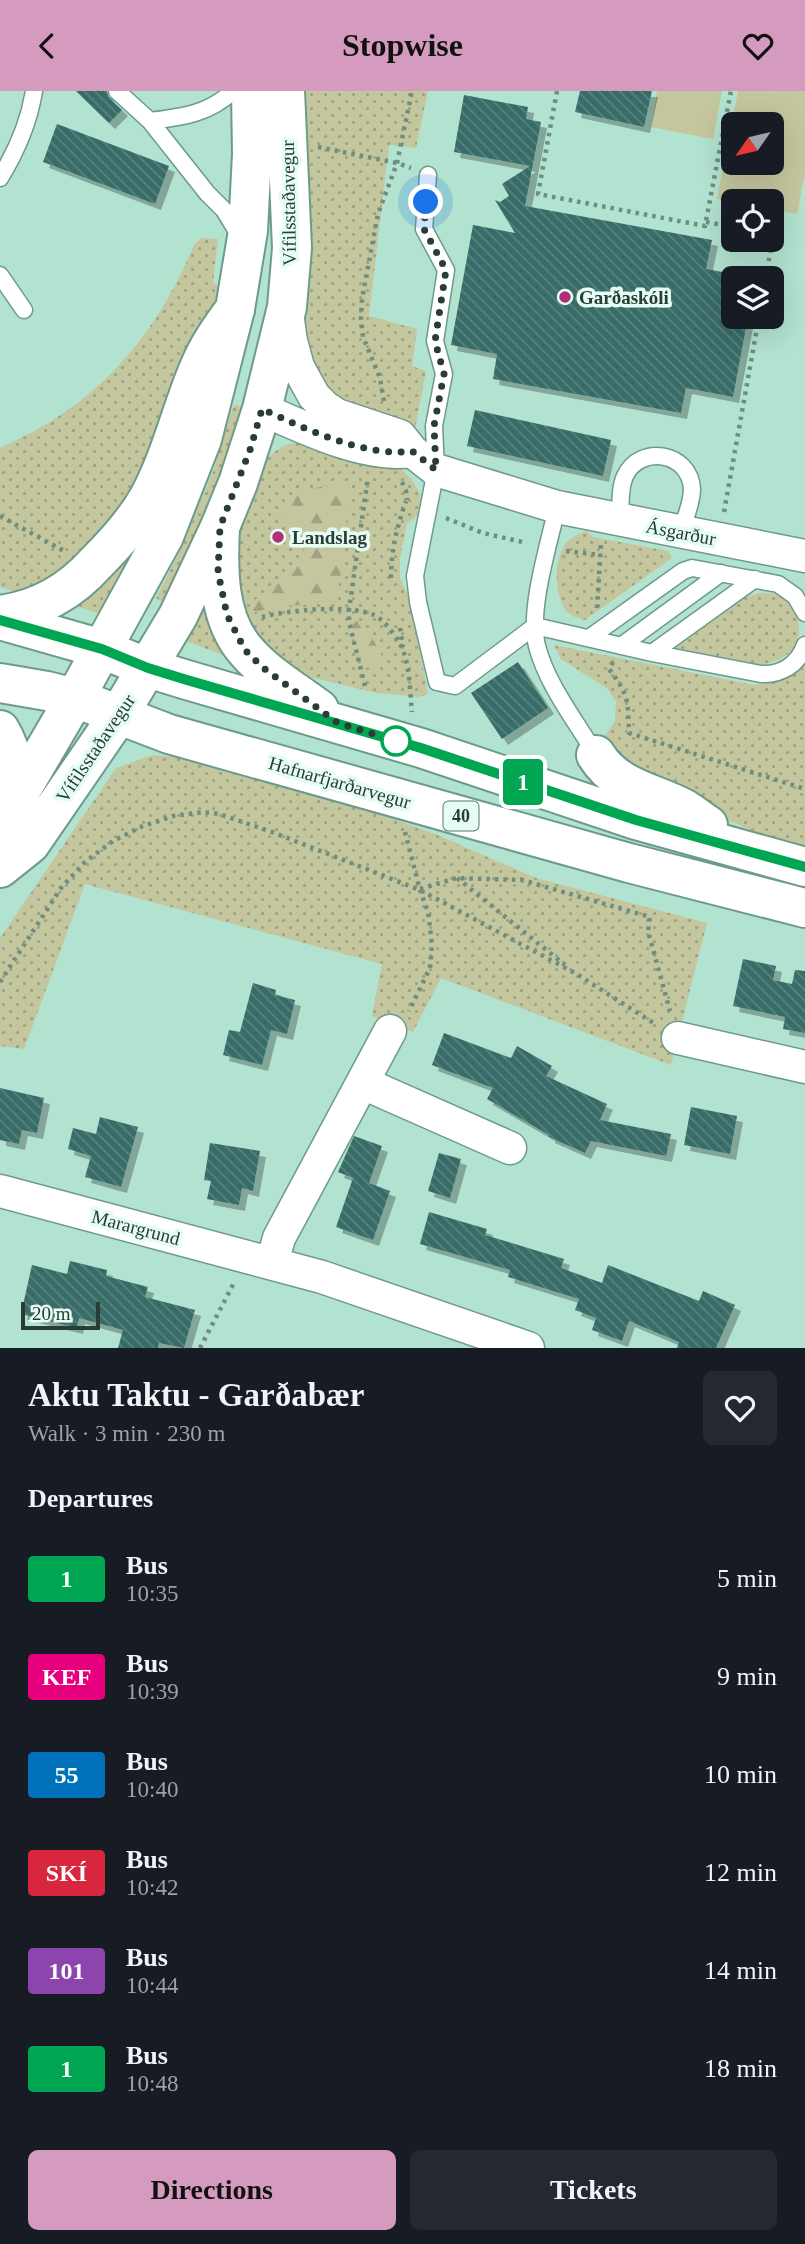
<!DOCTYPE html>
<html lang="en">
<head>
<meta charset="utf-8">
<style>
  body { margin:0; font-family:"Times New Roman",serif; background:#242831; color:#f1f3f6; height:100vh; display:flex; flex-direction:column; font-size:26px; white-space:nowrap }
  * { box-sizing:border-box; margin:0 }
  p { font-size:23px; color:#9ea1a6 }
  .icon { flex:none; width:38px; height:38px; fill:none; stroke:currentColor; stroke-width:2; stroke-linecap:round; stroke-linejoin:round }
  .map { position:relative; height:1257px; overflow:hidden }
  .sheet { display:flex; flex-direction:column; background:#171b24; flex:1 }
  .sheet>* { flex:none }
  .badge { padding:0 14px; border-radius:5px; font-size:24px; line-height:46px }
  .needle { width:46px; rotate:236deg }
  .fabs { position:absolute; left:721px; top:21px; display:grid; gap:14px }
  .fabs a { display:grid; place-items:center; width:63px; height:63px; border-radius:10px; background:#171b24; box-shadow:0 7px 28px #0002; font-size:35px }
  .scale { position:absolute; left:21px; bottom:18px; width:79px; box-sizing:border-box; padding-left:7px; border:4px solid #293c35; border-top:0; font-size:19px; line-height:24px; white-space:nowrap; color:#293c35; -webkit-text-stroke:5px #e5fdf4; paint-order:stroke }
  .you { position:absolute; width:35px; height:35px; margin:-18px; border:5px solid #fff; border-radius:50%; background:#1a73e8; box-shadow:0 0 0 10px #1a73e833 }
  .map>.badge { position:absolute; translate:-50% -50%; box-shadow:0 0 0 4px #fff }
  h2 { padding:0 28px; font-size:26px; line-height:63px }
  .round { display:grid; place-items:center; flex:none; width:74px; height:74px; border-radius:10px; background:#242831 }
  .overview { display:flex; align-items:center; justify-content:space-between; height:119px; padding:0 28px }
  h1 { font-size:33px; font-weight:800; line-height:52px }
  .action { display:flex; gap:14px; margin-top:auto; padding:14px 28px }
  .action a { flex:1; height:80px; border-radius:10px; background:#d49bbe; color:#111; font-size:28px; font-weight:800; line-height:80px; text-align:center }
  .action a+a { background:#242831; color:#f1f3f6 }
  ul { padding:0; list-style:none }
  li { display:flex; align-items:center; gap:21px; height:98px; padding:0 28px }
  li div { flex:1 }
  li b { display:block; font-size:26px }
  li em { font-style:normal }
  li .badge { min-width:77px; font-weight:700; text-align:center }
  header { display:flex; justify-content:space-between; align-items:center; height:91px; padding:0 28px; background:#d49bbe; color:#111; font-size:32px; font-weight:800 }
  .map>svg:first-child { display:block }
</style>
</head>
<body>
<header><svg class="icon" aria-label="back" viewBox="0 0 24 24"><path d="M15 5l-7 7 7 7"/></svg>Stopwise<svg class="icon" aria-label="heart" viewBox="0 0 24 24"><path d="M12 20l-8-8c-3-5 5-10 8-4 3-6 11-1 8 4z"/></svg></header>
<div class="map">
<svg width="805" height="1257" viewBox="0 0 805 1257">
  <defs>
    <pattern id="grass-dots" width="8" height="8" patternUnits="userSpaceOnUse" patternTransform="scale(1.75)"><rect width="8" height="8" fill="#c4c69e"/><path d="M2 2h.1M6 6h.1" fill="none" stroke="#9fa282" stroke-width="1.8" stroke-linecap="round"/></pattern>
    <pattern id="forest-firs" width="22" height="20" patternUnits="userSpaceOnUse" patternTransform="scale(1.75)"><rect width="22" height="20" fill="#c4c69e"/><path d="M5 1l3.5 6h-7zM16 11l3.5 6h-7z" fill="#9fa282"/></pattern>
    <pattern id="building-back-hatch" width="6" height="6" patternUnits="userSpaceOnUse" patternTransform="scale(1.75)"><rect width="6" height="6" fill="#386c68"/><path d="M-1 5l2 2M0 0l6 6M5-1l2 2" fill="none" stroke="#5a827e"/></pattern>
    <filter id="shadow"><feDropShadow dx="6" dy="6" stdDeviation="0" flood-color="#0004"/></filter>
  </defs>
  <rect width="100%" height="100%" fill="#b2e2d0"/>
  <!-- grass -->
  <path fill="url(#grass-dots)" d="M 304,0 L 428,0 L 416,57 L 389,54 L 369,225 L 417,238 L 412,275 L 426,280 L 415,338 L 366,323 L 316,294 L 300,242 Z
    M 201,147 L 218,148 L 213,192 L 222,196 L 155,372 L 100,455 L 30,505 L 0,496 L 0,357 C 96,315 154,249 194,154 Z
    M 237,313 L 247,324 L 168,514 L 156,507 L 178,464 L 213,381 L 233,316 Z
    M 311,350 L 396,373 L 413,390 L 420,403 L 419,423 L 407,433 L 400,467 L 400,487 L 410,508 L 428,603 L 419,606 L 377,602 L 310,586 L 287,574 L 260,551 L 238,521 L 230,464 L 263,373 C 278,354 287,352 311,350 Z
    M 586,440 L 593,446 L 668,460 L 672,467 L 585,529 C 577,527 570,525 565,518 C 554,502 554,467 566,452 C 571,446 579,443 586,440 Z
    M 138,455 L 100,523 L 70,513 Z
    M 759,502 C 768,502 778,502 785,508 C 800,519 804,544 792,559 C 786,567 773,571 763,574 L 676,557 L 744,507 Z
    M 207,507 L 233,568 L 186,550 Z
    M 554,554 L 754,594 C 774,591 792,588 805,570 L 805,756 L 776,750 L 643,692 L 602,649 L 615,630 L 616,611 L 608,598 L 561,568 Z
    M 153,664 L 204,668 L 336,707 L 435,743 L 536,787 L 707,832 L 671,974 L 441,887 L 413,941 L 372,925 L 382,873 L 85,793 L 24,958 L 0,955 L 0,847 L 116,677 Z"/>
  <!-- forest -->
  <path fill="url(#forest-firs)" d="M 350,390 L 343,472 L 335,512 L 281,515 L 247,523 L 255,509 L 294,481 L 305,462 L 301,446 L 289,437 L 278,422 C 298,397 319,396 350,390 Z
    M 357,530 L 363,531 L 384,568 L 381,575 L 365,577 L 358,574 L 352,534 Z"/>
  <!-- pitch -->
  <path fill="#c4c69e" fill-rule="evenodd" d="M 657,0 L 722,0 L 713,48 L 651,36 Z
    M 738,0 L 805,0 L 805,82 L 797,123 L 772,119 L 772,110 L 733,111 L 717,108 ZM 733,33 L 772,33 L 772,72 L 733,72 Z"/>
  <!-- building -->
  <path fill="url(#building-back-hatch)" filter="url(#shadow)" d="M 76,0 L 107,0 L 109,7 L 122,19 L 109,32 Z
    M 580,0 L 652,0 L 644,36 L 575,21 Z
    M 464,4 L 528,16 L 526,28 L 541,31 L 525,115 L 712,149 L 706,178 L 755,187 L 733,187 L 733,226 L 748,226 L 733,306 L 686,297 L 681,322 L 493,288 L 497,263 L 451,254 L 473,134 L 515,142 L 495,109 L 500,111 L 509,105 L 502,93 L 530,75 L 454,61 Z
    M 57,33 L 169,75 L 155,113 L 43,71 Z
    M 475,319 L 611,349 L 603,385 L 467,355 Z
    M 518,571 L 548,617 L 502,648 L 471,602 Z
    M 743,868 L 776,875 L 773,889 L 792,893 L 795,879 L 805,880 L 805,942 L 783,938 L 785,926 L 733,915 Z
    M 253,892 L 276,899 L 275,904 L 295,909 L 287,943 L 271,939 L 262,974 L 223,964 L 229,939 L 240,941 Z
    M 444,942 L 511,967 L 517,955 L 552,975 L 546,985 L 607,1013 L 600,1029 L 671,1043 L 666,1065 L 591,1050 L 585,1062 L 549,1046 L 549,1044 L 487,1008 L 493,997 L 432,974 Z
    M 0,997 L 44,1007 L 37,1042 L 22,1039 L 19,1053 L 0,1049 Z
    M 691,1016 L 737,1025 L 730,1063 L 684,1054 Z
    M 100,1026 L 138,1036 L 121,1096 L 85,1086 L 91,1065 L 68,1058 L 73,1037 L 96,1043 Z
    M 354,1045 L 382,1055 L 369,1092 L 390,1100 L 373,1149 L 336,1136 L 353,1087 L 338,1081 Z
    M 210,1052 L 260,1060 L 253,1100 L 242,1097 L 239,1114 L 207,1108 L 211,1090 L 204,1089 Z
    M 439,1062 L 461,1068 L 450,1107 L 428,1100 Z
    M 429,1121 L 487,1138 L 485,1144 L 564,1168 L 561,1177 L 602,1192 L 608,1174 L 699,1210 L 703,1200 L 735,1214 L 716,1257 L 677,1257 L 679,1251 L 629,1230 L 622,1250 L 592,1239 L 596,1227 L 575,1219 L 579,1208 L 508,1186 L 510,1179 L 420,1153 Z
    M 70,1170 L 107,1179 L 106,1185 L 148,1196 L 145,1206 L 195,1219 L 184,1257 L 159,1252 L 158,1257 L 118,1257 L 123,1239 L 79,1227 L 77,1237 L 21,1223 L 32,1174 L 67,1183 Z"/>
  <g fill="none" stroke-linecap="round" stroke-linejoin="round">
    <defs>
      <path id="lane" d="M 117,0 L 150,30 L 207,102 L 224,119 L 239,144
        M 150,30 C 182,26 209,23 233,0
        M 428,84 L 424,138 L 446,179 L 435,250 L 444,283 L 434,335 L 436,379 L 415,485 L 418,511 L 437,591 L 455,595 L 535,535
        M 0,87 C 16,61 29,31 34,0
        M 0,184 L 24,219
        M 557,416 C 549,454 528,518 537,555 C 547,594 576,630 596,664
        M 620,429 C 621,415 619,398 625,385 C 640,353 690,361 692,398 C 692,412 685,427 681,441
        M 535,535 L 652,562 L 761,583 C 781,584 798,574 805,554
        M 589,547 L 683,480 L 692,477 L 778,493 L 795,505 L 805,522
        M 621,555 L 721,482
        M 652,562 L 755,488"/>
      <path id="street" d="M 287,222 L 291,250 L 298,276 L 314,305 L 325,316 L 337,324 L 400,345 L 412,360 L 436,379 L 557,416 L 805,465
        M 262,318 C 304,337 367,367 412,360
        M 678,947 L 805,976
        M 363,992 L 510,1057
        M 0,1100 L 322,1186 L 528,1257
        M 272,1172 L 279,1147 L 390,940"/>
      <path id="secondary" d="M 0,741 L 10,718 L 75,607 L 164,445 L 202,348 L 235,218 L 248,140 L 252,63 L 251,0
        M 0,777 L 30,753 L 118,625 L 178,525 L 220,436 L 238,392 L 262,318 L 287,216 L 292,157 L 285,0"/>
      <path id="primary" d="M 220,436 C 218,478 217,528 247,561 C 267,584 295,600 319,618
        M 0,524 C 38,519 71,500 96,472 C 116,452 135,431 149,406 C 171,365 181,319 199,277 C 208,255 221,237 235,218
        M 0,529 L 102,558 L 148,577 L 187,589 L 421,657 L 636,729 L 805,776
        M 0,592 L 47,600 L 75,607 L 169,643 L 629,772 L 805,817
        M 0,639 C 16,665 15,689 10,718
        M 596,664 C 616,697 653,701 685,718 C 693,723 700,729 708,734"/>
    </defs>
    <!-- lane casing -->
    <use href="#lane" stroke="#6d9b8a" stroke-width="19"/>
    <!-- street casing -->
    <use href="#street" stroke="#6d9b8a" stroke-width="35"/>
    <!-- secondary casing -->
    <use href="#secondary" stroke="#6d9b8a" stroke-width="42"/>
    <!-- primary casing -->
    <use href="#primary" stroke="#6d9b8a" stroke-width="42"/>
    <!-- path -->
    <path stroke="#6d8e81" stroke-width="4.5" stroke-dasharray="3.5 5" stroke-linecap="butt" d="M 557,0 L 538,103 L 705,135 L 731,0
      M 318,56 L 397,72 L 411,77
      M 706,131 L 733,136
      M 766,187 L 773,144 L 772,143
      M 384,310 L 380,287 L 363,246 L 361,228 L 362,208 L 378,123 L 397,72 L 412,0
      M 402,391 L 406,400 L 407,409
      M 724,421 L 759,226
      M 0,425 L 64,460
      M 446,427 L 483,442 L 527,452
      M 566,460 L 600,464
      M 391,487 C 391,459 397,436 406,410
      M 597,517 L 601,453
      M 262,526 C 289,519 348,513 374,524 C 385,529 401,551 404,562 C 410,580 410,602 412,621
      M 400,537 L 403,556
      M 613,571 L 609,578 C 629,604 628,610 629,642 L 805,698
      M 365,595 L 349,531 L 349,519 L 368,386
      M 405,741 L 420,799 L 428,821 L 432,853 L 430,877 L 409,920
      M 457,787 L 565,874
      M 420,798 L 456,787 L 522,789 L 650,826 L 648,840 L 670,920
      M 0,891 L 61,797 L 85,771 L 113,750 L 143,735 L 173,725 L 204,721 L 219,723 L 272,741 L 420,799 L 575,882 L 655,933
      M 200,1257 L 235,1190"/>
    <!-- lane -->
    <use href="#lane" stroke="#fff" stroke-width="16"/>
    <!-- street -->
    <use href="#street" stroke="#fff" stroke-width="32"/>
    <!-- secondary -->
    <use href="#secondary" stroke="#fff" stroke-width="38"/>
    <!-- primary -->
    <use href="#primary" stroke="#fff" stroke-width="38"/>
  </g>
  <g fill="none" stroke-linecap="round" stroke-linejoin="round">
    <defs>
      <path id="line" d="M 0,529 L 102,558 L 148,577 L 187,589 L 421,657 L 636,729 L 805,776"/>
    </defs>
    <!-- line casing -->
    <use href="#line" stroke="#fff" stroke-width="16"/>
    <!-- line -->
    <use href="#line" stroke="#00a651" stroke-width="10"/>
    <!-- walk -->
    <path stroke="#293c35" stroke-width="7" stroke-dasharray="0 12.6" d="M 396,650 L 338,632 L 262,576 L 245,559 L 227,524 L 218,481 L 220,436 L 250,359 L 262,318 C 304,337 366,367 412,360 L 436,379 L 434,335 L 444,283 L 435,250 L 446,179 L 424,138 L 426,111"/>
  </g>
  <!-- markers -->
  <g fill="#b12f79" stroke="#e5fdf4" stroke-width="2.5">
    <circle cx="565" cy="206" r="7"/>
    <circle cx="278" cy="446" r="7"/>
  </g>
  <circle fill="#fff" stroke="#00a651" stroke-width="3.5" cx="396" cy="650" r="14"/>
  <g text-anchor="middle" stroke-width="7" stroke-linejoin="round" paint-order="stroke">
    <!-- shield labels -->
    <rect fill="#e5fdf4" stroke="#61766e" stroke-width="2" x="443.5" y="710.5" width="35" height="29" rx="5"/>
    <g font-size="18" font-weight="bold" fill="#293c35">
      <text x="461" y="731">40</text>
    </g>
    <!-- street labels -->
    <g font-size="19" fill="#293c35" stroke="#e5fdf4">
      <text transform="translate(288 112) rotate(-91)" y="7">Vífilsstaðavegur</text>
      <text transform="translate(681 441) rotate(11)" y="7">Ásgarður</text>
      <text transform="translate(95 657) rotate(-56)" y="7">Vífilsstaðavegur</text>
      <text transform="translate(340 691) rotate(16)" y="7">Hafnarfjarðarvegur</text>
      <text transform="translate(136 1136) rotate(15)" y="7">Marargrund</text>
    </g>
    <!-- poi labels -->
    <g font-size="19" font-weight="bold" fill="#293c35" stroke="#e5fdf4" text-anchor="start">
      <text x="579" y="213">Garðaskóli</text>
      <text x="292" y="453">Landslag</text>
    </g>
  </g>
</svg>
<div class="fabs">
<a><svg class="needle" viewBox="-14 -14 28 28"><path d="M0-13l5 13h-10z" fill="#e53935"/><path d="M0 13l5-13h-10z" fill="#9ea1a6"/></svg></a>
<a><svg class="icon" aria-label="locate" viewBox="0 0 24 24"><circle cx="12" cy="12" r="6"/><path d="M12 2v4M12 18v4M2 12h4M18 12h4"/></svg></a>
<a><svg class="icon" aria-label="layers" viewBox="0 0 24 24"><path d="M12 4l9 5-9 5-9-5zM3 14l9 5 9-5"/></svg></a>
</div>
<div class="scale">20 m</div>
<div class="you" style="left:426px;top:111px"></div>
<b class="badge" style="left:523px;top:691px;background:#00a651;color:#fff">1</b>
</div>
<section class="sheet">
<div class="overview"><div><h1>Aktu Taktu - Garðabær</h1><p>Walk · 3 min · 230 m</p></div><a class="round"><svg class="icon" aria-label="heart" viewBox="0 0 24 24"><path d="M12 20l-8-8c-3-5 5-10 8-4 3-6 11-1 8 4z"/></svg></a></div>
<h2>Departures</h2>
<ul>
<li><span class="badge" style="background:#00a651;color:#fff">1</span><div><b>Bus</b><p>10:35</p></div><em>5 min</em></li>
<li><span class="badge" style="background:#e6007e;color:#fff">KEF</span><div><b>Bus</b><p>10:39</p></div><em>9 min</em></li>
<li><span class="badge" style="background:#0072bc;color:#fff">55</span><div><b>Bus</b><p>10:40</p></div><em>10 min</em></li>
<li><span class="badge" style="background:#d7263d;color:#fff">SKÍ</span><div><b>Bus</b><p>10:42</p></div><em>12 min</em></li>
<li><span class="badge" style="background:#8e44ad;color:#fff">101</span><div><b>Bus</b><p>10:44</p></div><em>14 min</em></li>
<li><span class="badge" style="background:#00a651;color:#fff">1</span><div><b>Bus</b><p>10:48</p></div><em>18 min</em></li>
</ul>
<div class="action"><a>Directions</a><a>Tickets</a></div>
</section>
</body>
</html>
